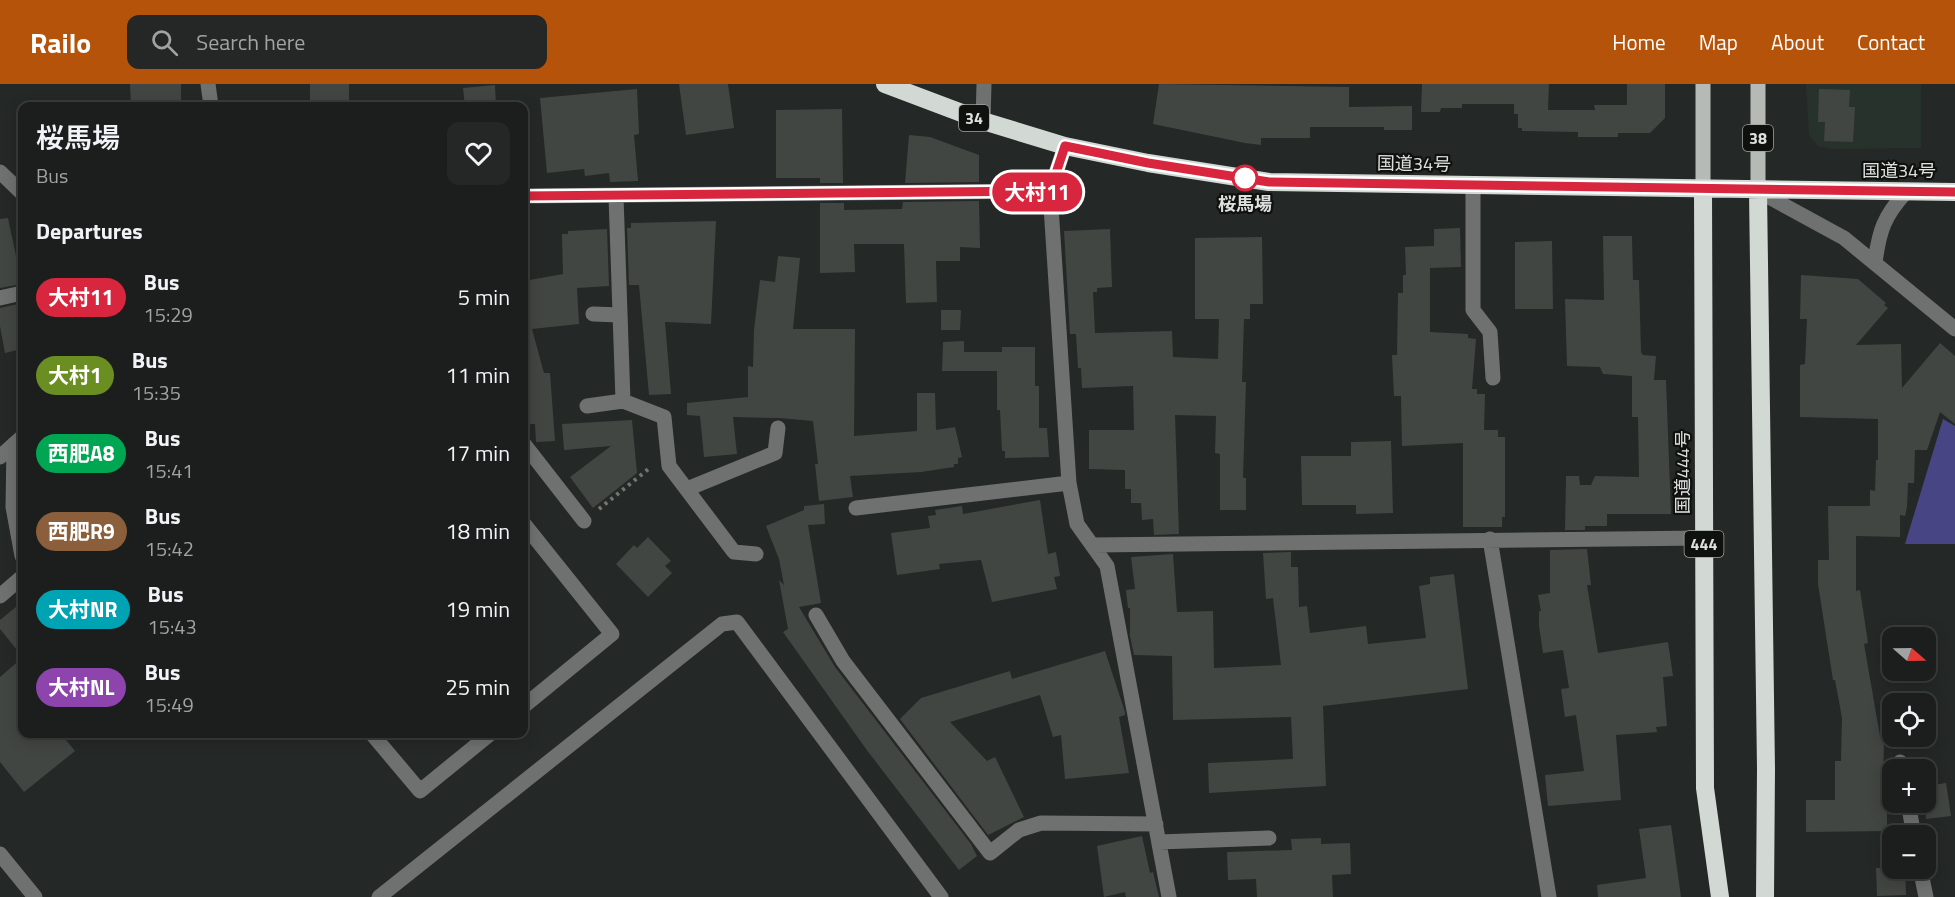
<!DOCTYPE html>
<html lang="en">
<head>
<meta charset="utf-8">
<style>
  body { margin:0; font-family:"Titillium Web","Noto Sans JP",sans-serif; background:#242725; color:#f1f3f6; height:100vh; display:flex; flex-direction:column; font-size:22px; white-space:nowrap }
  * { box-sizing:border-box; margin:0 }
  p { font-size:20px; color:#a0a2a3 }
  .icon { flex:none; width:33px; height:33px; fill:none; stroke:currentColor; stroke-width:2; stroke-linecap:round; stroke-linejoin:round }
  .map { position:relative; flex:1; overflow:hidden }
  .panel { position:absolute; left:18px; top:18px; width:510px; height:636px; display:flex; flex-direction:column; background:#1b1e1c; border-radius:12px; box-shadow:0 3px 15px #0003,0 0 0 2px #393c3b }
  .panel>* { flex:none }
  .badge { padding:0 12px; border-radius:20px; font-size:21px; line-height:39px }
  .needle { width:39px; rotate:110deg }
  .fabs { position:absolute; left:1882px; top:543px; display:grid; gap:12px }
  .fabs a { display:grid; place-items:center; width:54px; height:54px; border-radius:12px; background:#1b1e1c; box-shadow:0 3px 15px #0003,0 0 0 2px #393c3b; font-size:30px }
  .map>.badge { position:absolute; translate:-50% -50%; box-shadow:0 0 0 3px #fff }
  h2 { padding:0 18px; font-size:22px; line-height:54px }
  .round { display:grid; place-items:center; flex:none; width:63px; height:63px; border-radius:12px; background:#242725 }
  .overview { display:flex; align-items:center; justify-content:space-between; height:102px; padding:0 18px }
  h1 { font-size:28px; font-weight:600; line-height:45px }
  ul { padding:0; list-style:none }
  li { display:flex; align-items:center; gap:18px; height:78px; padding:0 18px }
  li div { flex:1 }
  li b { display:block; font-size:22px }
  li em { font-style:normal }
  li .badge { min-width:66px; font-weight:700; text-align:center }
  header { display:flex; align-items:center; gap:36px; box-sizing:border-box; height:84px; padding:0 30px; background:#b45309; color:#fff }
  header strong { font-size:28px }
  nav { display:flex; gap:33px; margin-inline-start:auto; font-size:21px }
  .search { width:420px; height:54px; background:#242725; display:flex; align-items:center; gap:15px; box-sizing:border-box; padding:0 21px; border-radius:12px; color:#a0a2a3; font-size:22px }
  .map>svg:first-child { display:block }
</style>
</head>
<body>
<header>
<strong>Railo</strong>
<div class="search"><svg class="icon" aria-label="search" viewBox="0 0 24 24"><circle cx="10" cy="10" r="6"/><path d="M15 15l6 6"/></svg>Search here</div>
<nav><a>Home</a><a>Map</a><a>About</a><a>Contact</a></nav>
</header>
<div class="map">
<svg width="1955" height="813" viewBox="0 0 1955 813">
  <rect width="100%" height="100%" fill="#242826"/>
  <!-- built -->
  <path fill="#28322c" d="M 1806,0 L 1921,0 L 1921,64 L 1832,65 L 1818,62 L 1809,51 Z"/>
  <!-- park -->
  <path fill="#474584" d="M 1943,335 L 1955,342 L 1955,460 L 1905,460 Z"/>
  <!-- building -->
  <path fill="#424643" d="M 130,0 L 181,0 L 181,21 L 131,22 Z
    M 310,0 L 349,0 L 349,22 L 310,22 Z
    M 679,0 L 728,0 L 734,44 L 686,51 Z
    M 1159,0 L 1349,3 L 1349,23 L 1412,22 L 1412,46 L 1384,46 L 1384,43 L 1310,43 L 1310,54 L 1261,54 L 1261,61 L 1245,59 L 1153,40 Z
    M 1422,0 L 1549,0 L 1548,26 L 1595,26 L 1594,21 L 1627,21 L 1627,0 L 1665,0 L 1665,34 L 1650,49 L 1618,49 L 1618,53 L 1578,53 L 1578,48 L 1522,47 L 1522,44 L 1518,44 L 1518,30 L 1514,30 L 1514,20 L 1462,20 L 1462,24 L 1441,24 L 1440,28 L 1421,28 Z
    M 495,1 L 496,22 L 465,22 L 463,4 Z
    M 637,5 L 639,50 L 634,51 L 638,97 L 610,98 L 609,89 L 585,92 L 584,85 L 547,89 L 540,14 Z
    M 1819,5 L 1850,6 L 1849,23 L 1855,23 L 1853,58 L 1824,57 L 1825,38 L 1818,38 Z
    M 842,25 L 843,99 L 820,99 L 820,94 L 776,94 L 776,26 Z
    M 909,51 L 930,53 L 979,71 L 979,98 L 905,99 Z
    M 979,117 L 980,164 L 960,163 L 960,177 L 936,177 L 937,218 L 906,219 L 904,160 L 854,160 L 855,188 L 820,189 L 820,119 L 844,119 L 844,126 L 902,125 L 903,118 Z
    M 8,134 L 22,200 L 0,204 L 0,135 Z
    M 716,137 L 711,240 L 665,238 L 671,310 L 649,311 L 639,201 L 629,201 L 627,144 L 631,144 L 631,139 Z
    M 1460,144 L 1461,183 L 1430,184 L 1430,248 L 1468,250 L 1468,254 L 1476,255 L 1472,305 L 1477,305 L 1477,310 L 1485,310 L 1484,346 L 1498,346 L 1498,353 L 1505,353 L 1505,433 L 1502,433 L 1502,443 L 1463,443 L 1463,359 L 1402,362 L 1401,312 L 1394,312 L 1392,271 L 1397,271 L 1398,209 L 1403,209 L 1403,191 L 1406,191 L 1405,163 L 1434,162 L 1434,145 Z
    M 607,145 L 609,202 L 577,204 L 579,240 L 532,245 L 544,289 L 550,289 L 555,357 L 536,358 L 535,340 L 529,340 L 528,329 L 524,330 L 524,197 L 563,190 L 562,150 L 568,150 L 568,147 Z
    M 1110,145 L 1112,203 L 1097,204 L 1097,208 L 1093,208 L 1095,249 L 1172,247 L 1173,273 L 1218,275 L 1219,235 L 1195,235 L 1195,154 L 1262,153 L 1263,220 L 1250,220 L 1250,235 L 1244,235 L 1242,298 L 1246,298 L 1243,394 L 1246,394 L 1246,426 L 1220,426 L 1220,370 L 1215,369 L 1216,332 L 1175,331 L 1179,450 L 1154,451 L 1153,435 L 1142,436 L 1141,419 L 1131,419 L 1131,405 L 1125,405 L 1125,386 L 1089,385 L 1089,346 L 1134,346 L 1133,302 L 1082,304 L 1081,284 L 1078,284 L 1076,250 L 1070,250 L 1064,147 Z
    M 1603,152 L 1632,152 L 1633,196 L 1639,196 L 1641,268 L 1643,271 L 1656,272 L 1654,296 L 1666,296 L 1671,430 L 1607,430 L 1607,442 L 1585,442 L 1585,446 L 1565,446 L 1566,392 L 1579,392 L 1580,401 L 1591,401 L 1595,392 L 1639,393 L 1638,333 L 1632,333 L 1632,292 L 1603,290 L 1600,283 L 1567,282 L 1565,215 L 1604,216 Z
    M 1552,157 L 1553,225 L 1515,225 L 1515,158 Z
    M 778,172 L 800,174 L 793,245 L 855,245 L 854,352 L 917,347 L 917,309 L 935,309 L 936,346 L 955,343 L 962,373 L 958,374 L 958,380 L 954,380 L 954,383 L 921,388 L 850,392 L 853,413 L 819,417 L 815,380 L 818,380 L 813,337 L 779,334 L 733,333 L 737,370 L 704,373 L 700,332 L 687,331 L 687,319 L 748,313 L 748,282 L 753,283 L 754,246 L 760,196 L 775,198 Z
    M 1801,191 L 1858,195 L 1886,219 L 1884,221 L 1888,224 L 1856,261 L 1901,260 L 1902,304 L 1940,259 L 1955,272 L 1955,340 L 1940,328 L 1927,366 L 1915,366 L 1914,399 L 1908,399 L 1907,423 L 1905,432 L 1900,431 L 1900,453 L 1856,452 L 1856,507 L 1860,506 L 1868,559 L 1864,560 L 1880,652 L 1884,652 L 1883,715 L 1887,715 L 1887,747 L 1806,748 L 1806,716 L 1835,716 L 1835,677 L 1841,677 L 1842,634 L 1835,596 L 1833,596 L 1818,500 L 1818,476 L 1829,476 L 1828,422 L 1870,422 L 1870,406 L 1875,407 L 1876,376 L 1878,376 L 1878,335 L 1800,333 L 1800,281 L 1805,280 L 1807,235 L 1800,235 Z
    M 22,219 L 22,265 L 5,269 L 0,242 L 0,224 Z
    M 941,226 L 961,226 L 960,246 L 941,246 Z
    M 964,257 L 964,268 L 1002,268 L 1002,263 L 1035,263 L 1035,302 L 1039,302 L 1039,344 L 1047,344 L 1049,373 L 1005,374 L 1005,367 L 1002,367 L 1000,326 L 997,326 L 997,287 L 942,287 L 943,258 Z
    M 632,336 L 637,389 L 593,424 L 570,393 L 611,362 L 564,366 L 562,340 Z
    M 1391,357 L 1393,429 L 1356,430 L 1356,421 L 1302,421 L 1301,372 L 1351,372 L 1351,358 Z
    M 1040,416 L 1048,470 L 1056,468 L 1060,492 L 1054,493 L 1057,505 L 992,518 L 981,476 L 939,480 L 940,485 L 897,491 L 891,449 L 930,444 L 928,432 L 936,431 L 935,426 L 962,422 L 963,430 Z
    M 824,420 L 825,440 L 808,441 L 821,519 L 799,523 L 835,583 L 971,760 L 977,772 L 959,786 L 866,665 L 783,548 L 788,545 L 779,496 L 784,501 L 779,475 L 766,442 L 804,426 L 804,422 Z
    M 648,453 L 671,477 L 665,482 L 672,489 L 648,513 L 616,480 L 634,461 L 637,464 Z
    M 1587,465 L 1591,501 L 1587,501 L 1598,569 L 1668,558 L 1673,592 L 1663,593 L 1667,642 L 1656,643 L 1657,648 L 1616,651 L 1621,716 L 1548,722 L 1545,691 L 1584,687 L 1576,631 L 1565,633 L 1561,605 L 1569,604 L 1563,566 L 1543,569 L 1539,542 L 1539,527 L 1541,527 L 1538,511 L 1550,509 L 1550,466 Z
    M 1291,468 L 1291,483 L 1298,483 L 1299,523 L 1307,522 L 1310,549 L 1366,542 L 1368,560 L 1426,554 L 1419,502 L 1430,500 L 1430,493 L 1454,490 L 1468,605 L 1323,622 L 1326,702 L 1209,709 L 1208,679 L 1293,675 L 1291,633 L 1173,636 L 1172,572 L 1134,571 L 1130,552 L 1130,524 L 1128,524 L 1126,506 L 1135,505 L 1131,473 L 1173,470 L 1177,528 L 1213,527 L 1214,584 L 1281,581 L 1273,514 L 1266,515 L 1263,469 Z
    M 22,518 L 22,572 L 0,545 L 0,536 Z
    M 1105,567 L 1125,628 L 1125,631 L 1119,633 L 1129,689 L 1065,695 L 1061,651 L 1053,653 L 1040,611 L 950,638 L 987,677 L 995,673 L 1024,733 L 988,751 L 900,635 L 921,614 L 1010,587 L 1012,595 Z
    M 22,574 L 22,650 L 61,650 L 75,667 L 24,708 L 0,678 L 0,593 Z
    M 1946,699 L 1951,732 L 1926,735 L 1926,702 Z
    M 1671,741 L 1681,813 L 1598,813 L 1597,801 L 1646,794 L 1639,745 Z
    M 1142,752 L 1150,789 L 1153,788 L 1159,813 L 1126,813 L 1125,808 L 1104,813 L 1097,762 Z
    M 1321,754 L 1321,760 L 1350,759 L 1351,790 L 1332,791 L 1333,813 L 1257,813 L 1256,795 L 1228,796 L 1227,768 L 1292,766 L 1291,755 Z
    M 1876,784 L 1905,784 L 1906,811 L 1877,812 Z"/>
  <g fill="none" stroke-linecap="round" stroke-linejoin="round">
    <!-- path -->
    <path stroke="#727574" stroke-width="4" stroke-dasharray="3 4.5" stroke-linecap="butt" d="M 599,425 L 651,383"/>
    <!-- minor -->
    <path stroke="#6e716f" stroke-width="15" d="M 208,0 L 211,22
      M 983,37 L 984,0
      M 1065,62 L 1050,107 L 1069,399 L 1077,440 L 1107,482 L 1169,813
      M 0,88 L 22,109
      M 1473,102 L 1473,226 L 1490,248 L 1493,294
      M 1758,107 L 1844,154 L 1955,245
      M 524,112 L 1050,107
      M 1875,179 C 1879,147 1884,132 1906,108
      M 0,214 L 22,209
      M 593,230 L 620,231
      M 623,317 L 664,333 L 669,382 L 734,468 L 756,470
      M 587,322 L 623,317 L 616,112
      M 14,360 L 13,423 L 22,472
      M 524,360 L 584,437
      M 0,373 L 22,353
      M 687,405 L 775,369 L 778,344
      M 856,424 L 1069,399
      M 524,440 L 612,550 L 524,622
      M 1490,455 L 1549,813
      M 1093,461 L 1704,454
      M 0,512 L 22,493
      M 816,531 L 843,577 L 990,769 L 1019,746 L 1041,739 L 1156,740
      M 372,650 L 420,707 L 490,650
      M 1900,678 L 1901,686
      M 1908,718 L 1914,752
      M 1159,758 L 1269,754
      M 0,770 L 35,813
      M 1920,784 L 1926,813
      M 379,813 L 722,540 L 737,538 L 941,813"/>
    <!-- major -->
    <path stroke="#b6bab7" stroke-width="15" d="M 1703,0 L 1703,106
      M 1758,107 L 1758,0"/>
    <!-- highway -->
    <path stroke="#d2d8d4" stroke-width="18" d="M 885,0 L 983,37 L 1065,62 L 1148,79 L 1269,98 L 1955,108
      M 1703,106 L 1705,704 L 1720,813
      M 1758,107 L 1766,685 L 1765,813"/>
  </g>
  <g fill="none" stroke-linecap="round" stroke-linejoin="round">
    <defs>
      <path id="line" d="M 524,112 L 1050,107 L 1065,62 L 1148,79 L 1269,98 L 1955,108"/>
    </defs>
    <!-- line casing -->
    <use href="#line" stroke="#fff" stroke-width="14"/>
    <!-- line -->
    <use href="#line" stroke="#d7263d" stroke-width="9"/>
  </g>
  <!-- markers -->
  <circle fill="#fff" stroke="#d7263d" stroke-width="3" cx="1245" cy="94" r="12"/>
  <g text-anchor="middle" stroke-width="4.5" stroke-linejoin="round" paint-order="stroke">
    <!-- shield labels -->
    <g fill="#0f110f" stroke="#a0a2a1" stroke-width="1.5">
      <rect x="959" y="21" width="30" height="26" rx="4.5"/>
      <rect x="1743" y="41" width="30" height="26" rx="4.5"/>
      <rect x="1684.5" y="447" width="39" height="26" rx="4.5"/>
    </g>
    <g font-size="16" font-weight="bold" fill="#dee0df">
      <text x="974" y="40">34</text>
      <text x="1758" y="60">38</text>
      <text x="1704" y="466">444</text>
    </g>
    <!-- street labels -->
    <g font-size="18" fill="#dee0df" stroke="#0f110f">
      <text transform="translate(1414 80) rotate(1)" y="6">国道34号</text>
      <text x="1899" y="93">国道34号</text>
      <text transform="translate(1683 388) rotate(-90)" y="6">国道444号</text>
    </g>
    <!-- stop labels -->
    <g font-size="18" font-weight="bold" fill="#dee0df" stroke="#0f110f">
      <text x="1245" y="126">桜馬場</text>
    </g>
  </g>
</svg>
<div class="fabs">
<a><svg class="needle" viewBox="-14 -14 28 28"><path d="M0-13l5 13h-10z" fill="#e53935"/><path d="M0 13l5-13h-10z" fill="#a0a2a3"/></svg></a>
<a><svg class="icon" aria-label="locate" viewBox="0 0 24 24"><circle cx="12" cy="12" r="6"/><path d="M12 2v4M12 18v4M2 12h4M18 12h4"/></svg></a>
<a>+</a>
<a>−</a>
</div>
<b class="badge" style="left:1037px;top:108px;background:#d7263d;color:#fff">大村11</b>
<section class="panel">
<div class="overview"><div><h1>桜馬場</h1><p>Bus</p></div><a class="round"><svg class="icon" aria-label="heart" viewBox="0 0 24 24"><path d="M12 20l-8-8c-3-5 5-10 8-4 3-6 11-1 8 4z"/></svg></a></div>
<h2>Departures</h2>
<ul>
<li><span class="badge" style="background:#d7263d;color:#fff">大村11</span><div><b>Bus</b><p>15:29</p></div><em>5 min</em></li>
<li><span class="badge" style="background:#6b8e23;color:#fff">大村1</span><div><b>Bus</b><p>15:35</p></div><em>11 min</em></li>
<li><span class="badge" style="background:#00a651;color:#fff">西肥A8</span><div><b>Bus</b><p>15:41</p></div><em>17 min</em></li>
<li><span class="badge" style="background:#8b5e3c;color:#fff">西肥R9</span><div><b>Bus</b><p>15:42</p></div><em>18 min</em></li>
<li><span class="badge" style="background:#00a3b4;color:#fff">大村NR</span><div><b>Bus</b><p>15:43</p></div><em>19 min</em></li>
<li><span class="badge" style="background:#8e44ad;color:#fff">大村NL</span><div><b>Bus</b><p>15:49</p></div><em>25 min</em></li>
</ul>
</section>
</div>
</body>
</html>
